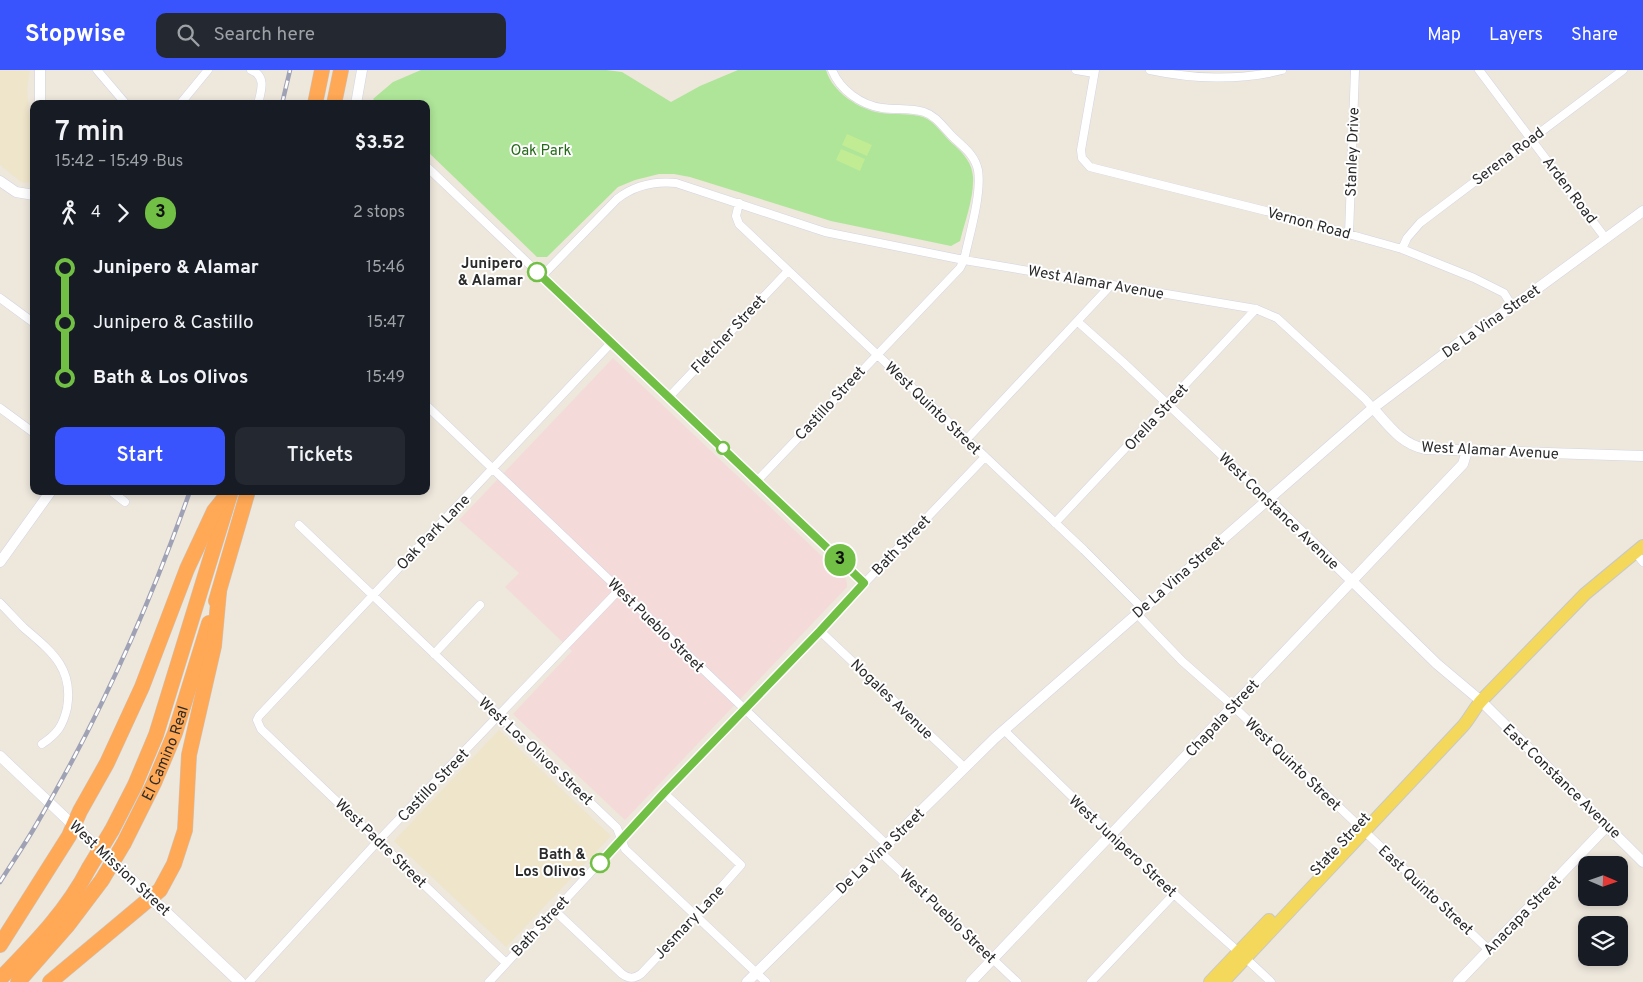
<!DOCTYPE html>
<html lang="en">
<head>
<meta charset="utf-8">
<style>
  body { margin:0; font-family:Overpass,sans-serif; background:#242831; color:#f1f3f6; height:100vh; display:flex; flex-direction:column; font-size:19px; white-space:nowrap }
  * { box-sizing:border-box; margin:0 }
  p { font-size:16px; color:#9ea1a6 }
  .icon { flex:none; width:28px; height:28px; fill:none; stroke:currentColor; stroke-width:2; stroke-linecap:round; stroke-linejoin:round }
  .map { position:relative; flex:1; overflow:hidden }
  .panel { position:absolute; left:30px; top:30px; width:400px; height:395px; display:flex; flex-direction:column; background:#171b24; border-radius:10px; box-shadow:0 2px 8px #0003 }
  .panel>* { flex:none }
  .badge { padding:0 10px; border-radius:16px; font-size:18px; line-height:32px }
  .needle { width:32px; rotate:92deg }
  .tools { position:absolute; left:1578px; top:786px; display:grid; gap:10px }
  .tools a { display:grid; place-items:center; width:50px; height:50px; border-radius:10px; background:#171b24; box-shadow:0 2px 8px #0003; font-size:25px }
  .map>.badge { position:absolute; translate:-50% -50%; box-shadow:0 0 0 2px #fff }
  .legs { display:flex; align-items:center; gap:8px; height:55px; padding:0 25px; font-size:16px }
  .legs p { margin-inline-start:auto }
  .overview { display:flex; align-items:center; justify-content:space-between; height:85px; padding:0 25px }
  h1 { font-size:28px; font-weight:600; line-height:38px }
  .action { display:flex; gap:10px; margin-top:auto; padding:10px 25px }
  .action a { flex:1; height:58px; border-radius:10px; background:#3953fd; color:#fff; font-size:20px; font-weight:600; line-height:58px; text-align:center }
  .action a+a { background:#242831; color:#f1f3f6 }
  ul { padding:0 25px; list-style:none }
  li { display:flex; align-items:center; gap:18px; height:55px; font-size:19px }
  li i { display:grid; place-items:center; width:8px; height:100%; margin:0 6px; background:currentColor }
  li i::after { content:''; width:12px; height:12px; margin:-6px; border:4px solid; border-radius:50%; background:#171b24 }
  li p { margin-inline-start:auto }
  li:first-child i { background:linear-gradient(#0000 50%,currentColor 0) }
  li:last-child i { background:linear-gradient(currentColor 50%,#0000 0) }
  header { display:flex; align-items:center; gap:30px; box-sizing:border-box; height:70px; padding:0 25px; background:#3953fd; color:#fff }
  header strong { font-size:24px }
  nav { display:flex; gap:28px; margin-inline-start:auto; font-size:18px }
  .search { width:350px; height:45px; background:#242831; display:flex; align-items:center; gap:12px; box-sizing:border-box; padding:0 18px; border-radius:10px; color:#9ea1a6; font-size:19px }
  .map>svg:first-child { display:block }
</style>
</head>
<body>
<header>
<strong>Stopwise</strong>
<div class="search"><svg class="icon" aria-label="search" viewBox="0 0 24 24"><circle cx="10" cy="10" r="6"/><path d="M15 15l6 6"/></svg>Search here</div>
<nav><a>Map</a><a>Layers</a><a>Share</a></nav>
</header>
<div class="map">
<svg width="1643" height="912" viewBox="0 0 1643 912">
  <rect width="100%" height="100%" fill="#ede7dc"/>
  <!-- education -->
  <path fill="#efe5cb" d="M 0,0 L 30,0 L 27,19 L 34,87 L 34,108 L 28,113 L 21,112 L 0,95 Z
    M 499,660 L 611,766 L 506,877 L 394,771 Z"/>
  <!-- medical -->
  <path fill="#f4dad9" d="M 613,288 L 846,509 L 847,514 L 847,517 L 625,750 L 513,644 L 572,581 L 505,517 L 519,503 L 459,450 Z"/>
  <!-- green -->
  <path fill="#aee598" d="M 421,0 L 606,0 L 622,2 L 671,32 L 700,16 L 738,0 L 826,0 C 832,22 860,40 881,43 C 894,45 910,43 923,47 C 936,52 944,67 954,75 C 964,84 972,93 973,107 C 974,128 965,151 960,171 L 951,176 L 831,151 L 690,107 L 674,104 L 659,104 L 635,110 L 618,117 L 547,187 L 537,187 L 426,80 L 426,34 L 378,34 L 373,29 L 393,12 Z"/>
  <!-- pitch -->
  <path fill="#c1ec93" d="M 847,64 L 872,75 L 867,86 L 842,75 Z
    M 841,79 L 865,89 L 860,101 L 836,90 Z"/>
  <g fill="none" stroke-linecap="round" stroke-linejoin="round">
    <defs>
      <path id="minor" d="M 97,0 L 126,34
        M 251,0 C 267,6 261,21 258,34
        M 1076,0 L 1094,3
        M 1095,0 L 1081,80 L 1082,88 L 1090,97 L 1266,141 L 1402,179 L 1474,208 L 1504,223 L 1512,236
        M 1150,0 C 1192,9 1240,11 1282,0
        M 1479,0 L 1606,169
        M 180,34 L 208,0
        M 426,96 L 864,513
        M 739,133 L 736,146 L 739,154 L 1084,480 L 1142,538
        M 1349,164 L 1355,0
        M 1402,179 L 1407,168 L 1420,153 L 1623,0
        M 542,206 L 617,129 C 635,115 654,111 676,113 L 825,162 L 964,190 L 1256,239 L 1277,248 L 1365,329 L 1373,338
        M 0,228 L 34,253
        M 1078,252 L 1123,292 L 1268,429
        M 669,327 L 788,201
        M 426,335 L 886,774
        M 0,338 L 34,363
        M 966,370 L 1111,215
        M 757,411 L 960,198 L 964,190 C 969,166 982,124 978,100 C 975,86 965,78 955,69 C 945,60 937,46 924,42 C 911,38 896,40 882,38 C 861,35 840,20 832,0
        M 111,421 L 125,432
        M 1055,453 L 1256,239
        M 299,455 L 617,758 L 625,779 L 766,912
        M 1635,482 L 1643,492
        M 0,533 C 8,541 16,550 24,558 C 51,581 74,598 67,638 C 63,656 57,664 42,674
        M 1136,543 L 1182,591 L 1233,636 L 1489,880
        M 820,561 L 964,697
        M 434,584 L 480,535
        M 1004,660 C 1060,715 1115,769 1172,822 C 1205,853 1239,881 1271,912
        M 879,781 L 1017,912
        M 555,841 L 622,904 C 629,909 634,909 641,904 L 696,846 L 741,795 L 664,723
        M 506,893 L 261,659 L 257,650 L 259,646 L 611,273
        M 249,912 L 379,770 L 619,520
        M 489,912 L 664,723 L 985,387
        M 1091,912 L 1174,824"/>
      <path id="tertiary" d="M 40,0 L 40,34
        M 356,34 L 362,0
        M 0,111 L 16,122 L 34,125
        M 1373,338 C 1388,355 1402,375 1426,379 L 1643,386
        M 1268,429 L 1437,594 L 1481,631 L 1643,792
        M 0,492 L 51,421
        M 0,686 L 73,755
        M 747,912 L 995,668 L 1373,338 L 1464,269 L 1523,229 L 1643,141
        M 971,912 L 1463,394 L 1467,381
        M 1458,912 L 1606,757"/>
      <path id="secondary" d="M 73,755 L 240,912"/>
      <path id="primary" d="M 1210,912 L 1269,850
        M 1223,912 L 1463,656 C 1470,648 1474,639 1481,631 L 1585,524 L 1643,476"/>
      <g id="motorway">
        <path d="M 315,34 L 322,0"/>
        <path d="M 334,34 L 341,0"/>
        <path d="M 216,531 L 248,421"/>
        <path d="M 112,760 L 135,715 L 156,665 L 230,425"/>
        <path id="s1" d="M 124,773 L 154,713 L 175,663 L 209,553"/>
        <path d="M 0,875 L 69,766 L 80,741 L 107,693 L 142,617 L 187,499 L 214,441 L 230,421"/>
        <path d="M 0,909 C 34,874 67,841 89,798"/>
        <path d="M 18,912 L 68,855 L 102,810"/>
        <path d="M 50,912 L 160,820 L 174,794 L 185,760 L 189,685 L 214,576 L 219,522"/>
      </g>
    </defs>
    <!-- minor casing -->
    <use href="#minor" stroke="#d2d4e4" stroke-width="9"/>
    <!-- tertiary casing -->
    <use href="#tertiary" stroke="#d2d4e4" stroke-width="11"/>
    <!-- secondary casing -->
    <use href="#secondary" stroke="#d2d4e4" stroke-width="12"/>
    <!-- primary casing -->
    <use href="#primary" stroke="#c8c8c8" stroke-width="14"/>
    <!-- motorway casing -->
    <use href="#motorway" stroke="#c8c8c8" stroke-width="16"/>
    <!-- minor -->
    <use href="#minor" stroke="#fff" stroke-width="8"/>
    <!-- tertiary -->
    <use href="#tertiary" stroke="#fff" stroke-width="10"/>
    <!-- secondary -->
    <use href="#secondary" stroke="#fff" stroke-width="11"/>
    <!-- primary -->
    <use href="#primary" stroke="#f3d85b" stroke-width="12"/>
    <!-- motorway -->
    <use href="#motorway" stroke="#ffa855" stroke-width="15"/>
    <defs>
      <path id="rail" d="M 282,34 L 290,0
        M 0,812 C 12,793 25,774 36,755 C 99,649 149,537 190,421"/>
    </defs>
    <!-- rail casing -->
    <use href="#rail" stroke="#9fa1b5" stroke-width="4.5"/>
    <!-- rail -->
    <use href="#rail" stroke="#fff" stroke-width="2.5" stroke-dasharray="8" stroke-linecap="butt"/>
    <defs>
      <path id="motorway-bridge" d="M 89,798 L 112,760
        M 102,810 L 124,773"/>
    </defs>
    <!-- motorway-bridge casing -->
    <use href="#motorway-bridge" stroke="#c8c8c8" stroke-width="16" stroke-linecap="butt"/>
    <!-- motorway-bridge -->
    <use href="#motorway-bridge" stroke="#ffa855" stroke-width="15"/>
  </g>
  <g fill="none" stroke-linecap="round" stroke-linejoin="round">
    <defs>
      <path id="line-1" d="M 537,202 L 864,513 L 820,561 L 664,723 L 600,793"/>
    </defs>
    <!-- line-1 casing -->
    <use href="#line-1" stroke="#fff" stroke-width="11"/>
    <!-- line-1 -->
    <use href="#line-1" stroke="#71bf44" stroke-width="8"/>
  </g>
  <!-- markers -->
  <g fill="#fff" stroke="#71bf44" stroke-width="2.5">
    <circle cx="537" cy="202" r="9"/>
    <circle cx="723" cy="378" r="6"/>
    <circle cx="600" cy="793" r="9"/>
  </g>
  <g text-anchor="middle" stroke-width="4" stroke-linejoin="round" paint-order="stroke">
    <!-- park labels -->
    <g font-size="15" fill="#256a19" stroke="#fff">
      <text x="541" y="85">Oak Park</text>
    </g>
    <!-- street labels -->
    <g font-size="15" fill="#2b2b2b" stroke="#fff">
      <text transform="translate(1352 82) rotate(-88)" y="5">Stanley Drive</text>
      <text transform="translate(1508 86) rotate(-37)" y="5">Serena Road</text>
      <text transform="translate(1570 120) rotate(53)" y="5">Arden Road</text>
      <text transform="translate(1309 153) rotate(15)" y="5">Vernon Road</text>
      <text transform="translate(1096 212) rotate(10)" y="5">West Alamar Avenue</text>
      <text transform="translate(1491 251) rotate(-35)" y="5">De La Vina Street</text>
      <text transform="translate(728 264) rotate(-47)" y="5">Fletcher Street</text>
      <text transform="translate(830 333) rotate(-47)" y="5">Castillo Street</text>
      <text transform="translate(933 338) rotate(44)" y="5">West Quinto Street</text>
      <text transform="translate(1156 347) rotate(-47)" y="5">Orella Street</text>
      <text transform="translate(1490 380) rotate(3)" y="5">West Alamar Avenue</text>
      <text transform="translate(1279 441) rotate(44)" y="5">West Constance Avenue</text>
      <text transform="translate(433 462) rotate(-46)" y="5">Oak Park Lane</text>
      <text transform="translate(901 475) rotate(-46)" y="5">Bath Street</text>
      <text transform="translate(1178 507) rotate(-41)" y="5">De La Vina Street</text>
      <text transform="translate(656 555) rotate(44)" y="5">West Pueblo Street</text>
      <text transform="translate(892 629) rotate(44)" y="5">Nogales Avenue</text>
      <text transform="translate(1222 648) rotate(-47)" y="5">Chapala Street</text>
      <text transform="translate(536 681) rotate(43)" y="5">West Los Olivos Street</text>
      <text dy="5" stroke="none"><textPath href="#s1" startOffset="99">El Camino Real</textPath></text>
      <text transform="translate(1293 694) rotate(44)" y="5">West Quinto Street</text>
      <text transform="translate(1562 711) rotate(44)" y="5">East Constance Avenue</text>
      <text transform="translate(433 715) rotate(-46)" y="5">Castillo Street</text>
      <text transform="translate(381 773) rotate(44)" y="5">West Padre Street</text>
      <text transform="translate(1340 774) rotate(-47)" y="5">State Street</text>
      <text transform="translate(1123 776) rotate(43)" y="5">West Junipero Street</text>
      <text transform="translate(880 781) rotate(-44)" y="5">De La Vina Street</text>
      <text transform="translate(120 798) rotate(43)" y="5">West Mission Street</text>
      <text transform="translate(1426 820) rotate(43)" y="5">East Quinto Street</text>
      <text transform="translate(1522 845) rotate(-46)" y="5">Anacapa Street</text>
      <text transform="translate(948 846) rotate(44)" y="5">West Pueblo Street</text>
      <text transform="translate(689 852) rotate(-47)" y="5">Jesmary Lane</text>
      <text transform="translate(540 856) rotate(-47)" y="5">Bath Street</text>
    </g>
    <!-- stop labels -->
    <g font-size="15" font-weight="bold" fill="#2b2b2b" stroke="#fff" text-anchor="end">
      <text x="523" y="198">Junipero<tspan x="523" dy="17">&amp; Alamar</tspan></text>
      <text x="586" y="789">Bath &amp;<tspan x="586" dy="17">Los Olivos</tspan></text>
    </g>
  </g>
</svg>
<div class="tools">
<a><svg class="needle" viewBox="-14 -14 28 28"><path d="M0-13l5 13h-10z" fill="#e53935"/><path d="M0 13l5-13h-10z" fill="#9ea1a6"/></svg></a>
<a><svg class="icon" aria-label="layers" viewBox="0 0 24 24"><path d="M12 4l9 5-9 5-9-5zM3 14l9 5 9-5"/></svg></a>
</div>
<b class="badge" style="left:840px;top:490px;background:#71bf44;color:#111">3</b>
<section class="panel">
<div class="overview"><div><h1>7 min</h1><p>15:42 – 15:49 · Bus</p></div><b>$3.52</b></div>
<div class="legs"><svg class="icon" aria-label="walk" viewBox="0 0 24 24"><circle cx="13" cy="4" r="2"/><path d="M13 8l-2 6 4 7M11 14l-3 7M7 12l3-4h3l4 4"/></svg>4<svg class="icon" aria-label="forward" viewBox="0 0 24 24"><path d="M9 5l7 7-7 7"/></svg><b class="badge" style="background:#71bf44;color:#111">3</b><p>2 stops</p></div>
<ul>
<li><i style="color:#71bf44"></i><b>Junipero &amp; Alamar</b><p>15:46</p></li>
<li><i style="color:#71bf44"></i><span>Junipero &amp; Castillo</span><p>15:47</p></li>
<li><i style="color:#71bf44"></i><b>Bath &amp; Los Olivos</b><p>15:49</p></li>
</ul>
<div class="action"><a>Start</a><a>Tickets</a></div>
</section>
</div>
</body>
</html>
